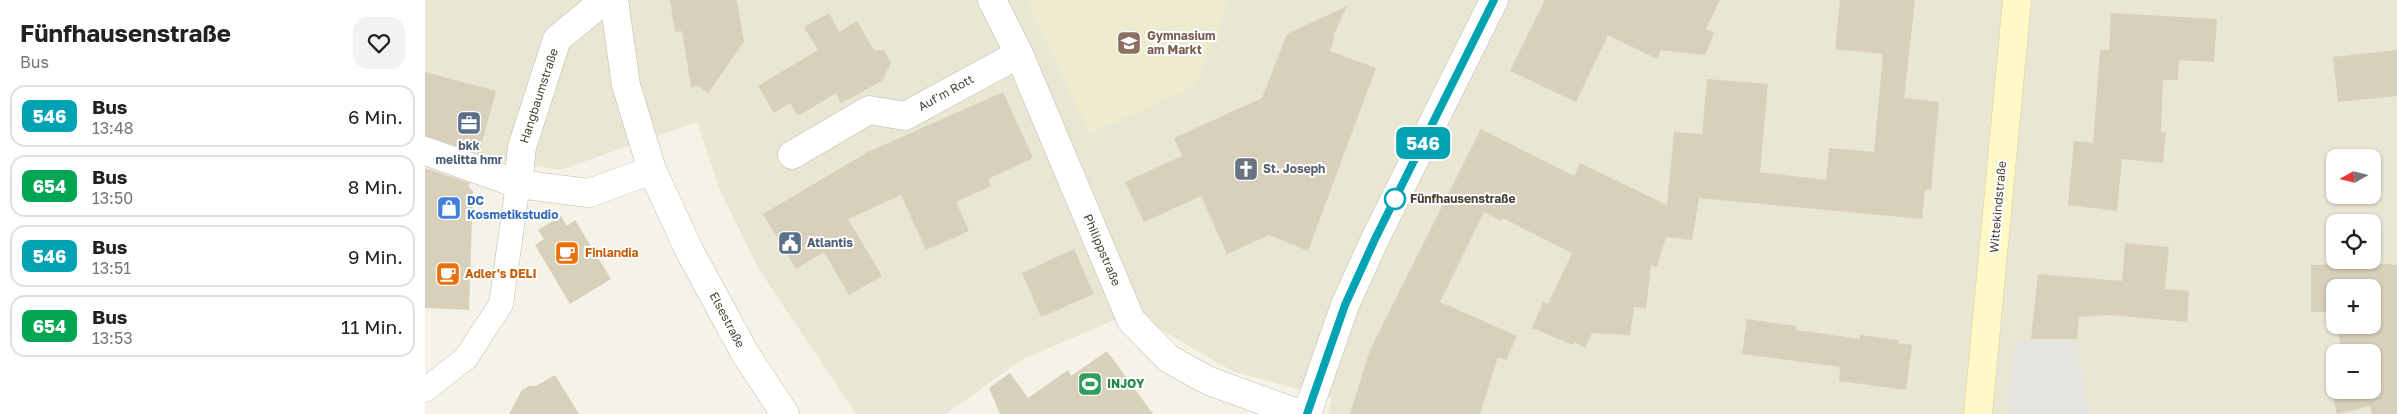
<!DOCTYPE html>
<html lang="de">
<head>
<meta charset="utf-8">
<style>
  body { margin:0; font-family:"Golos Text",sans-serif; background:#f2f2f2; color:#222; height:100vh; display:flex; flex-direction:column; font-size:19px; white-space:nowrap }
  * { box-sizing:border-box; margin:0 }
  p { font-size:16px; color:#767676 }
  .icon { flex:none; width:28px; height:28px; fill:none; stroke:currentColor; stroke-width:2; stroke-linecap:round; stroke-linejoin:round }
  .map { position:relative; flex:1; overflow:hidden }
  .drawer { display:flex; flex-direction:column; background:#fff; width:425px }
  .drawer>* { flex:none }
  .badge { padding:0 10px; border-radius:8px; font-size:18px; line-height:32px }
  .needle { width:32px; rotate:262deg }
  .fabs { position:absolute; left:1901px; top:149px; display:grid; gap:10px }
  .fabs a { display:grid; place-items:center; width:55px; height:55px; border-radius:10px; background:#fff; box-shadow:0 1px 4px #0004; font-size:25px }
  .map>.badge { position:absolute; translate:-50% -50%; box-shadow:0 0 0 2px #fff }
  .round { display:grid; place-items:center; flex:none; width:52px; height:52px; border-radius:15px; background:#f2f2f2 }
  .head { display:flex; align-items:center; justify-content:space-between; height:85px; padding:0 20px }
  h1 { font-size:24px; font-weight:700; line-height:38px }
  ul { padding:0; list-style:none }
  li { display:flex; align-items:center; gap:15px; height:62px; margin:0 10px 8px; padding:0 10px; border:2px solid #e0e0e0; border-radius:15px }
  li div { flex:1 }
  li b { display:block; font-size:19px }
  li em { font-style:normal }
  li .badge { min-width:55px; font-weight:700; text-align:center }
  main { display:flex; flex:1; min-height:0 }
  .map>svg:first-child { display:block }
</style>
</head>
<body>
<main>
<section class="drawer">
<div class="head"><div><h1>Fünfhausenstraße</h1><p>Bus</p></div><a class="round"><svg class="icon" aria-label="heart" viewBox="0 0 24 24"><path d="M12 20l-8-8c-3-5 5-10 8-4 3-6 11-1 8 4z"/></svg></a></div>
<ul>
<li><span class="badge" style="background:#00a3b4;color:#fff">546</span><div><b>Bus</b><p>13:48</p></div><em>6 Min.</em></li>
<li><span class="badge" style="background:#00a651;color:#fff">654</span><div><b>Bus</b><p>13:50</p></div><em>8 Min.</em></li>
<li><span class="badge" style="background:#00a3b4;color:#fff">546</span><div><b>Bus</b><p>13:51</p></div><em>9 Min.</em></li>
<li><span class="badge" style="background:#00a651;color:#fff">654</span><div><b>Bus</b><p>13:53</p></div><em>11 Min.</em></li>
</ul>
</section>
<div class="map">
<svg width="1972" height="414" viewBox="0 0 1972 414">
  <rect width="100%" height="100%" fill="#f5f3e7"/>
  <!-- residential -->
  <path fill="#e9e6d4" fill-rule="evenodd" d="M 0,0 L 1972,0 L 1972,414 L 903,414 L 907,398 L 809,372 L 731,327 L 715,309 L 598,359 L 521,414 L 431,414 L 335,271 L 294,188 L 272,122 L 135,170 L 51,156 L 0,137 ZM 1910,158 L 1948,158 L 1948,195 L 1910,195 ZM 1910,222 L 1948,222 L 1948,260 L 1910,260 ZM 1910,288 L 1948,288 L 1948,325 L 1910,325 ZM 1910,352 L 1948,352 L 1948,390 L 1910,390 Z"/>
  <!-- education -->
  <path fill="#efebcf" d="M 601,0 L 804,0 L 770,86 L 665,134 Z"/>
  <!-- parking -->
  <path fill="#e6e4df" d="M 1589,341 L 1651,341 L 1664,414 L 1585,414 L 1583,397 Z"/>
  <!-- building -->
  <path fill="#d8d0bb" d="M 245,0 L 312,0 L 319,42 L 283,93 L 274,86 L 266,87 L 257,31 L 250,32 Z
    M 1120,0 L 1295,0 L 1281,29 L 1289,33 L 1280,55 L 1236,50 L 1232,59 L 1183,35 L 1151,102 L 1085,71 Z
    M 1415,0 L 1490,0 L 1479,98 L 1514,102 L 1506,190 L 1500,190 L 1497,219 L 1274,198 L 1267,240 L 1241,237 L 1232,267 L 1226,265 L 1221,308 L 1209,307 L 1205,335 L 1167,333 L 1160,348 L 1149,342 L 1148,345 L 1107,328 L 1118,302 L 1123,304 L 1147,253 L 1078,218 L 1076,221 L 1059,212 L 1015,302 L 1092,336 L 1081,360 L 1073,357 L 1055,414 L 925,414 L 945,350 L 1056,129 L 1149,176 L 1155,163 L 1242,205 L 1249,132 L 1277,134 L 1282,79 L 1343,84 L 1335,172 L 1401,180 L 1404,148 L 1449,152 L 1458,54 L 1410,49 Z
    M 922,6 L 908,36 L 910,37 L 905,51 L 951,68 L 883,251 L 844,235 L 802,254 L 776,196 L 719,222 L 700,182 L 757,156 L 749,138 L 837,98 L 862,34 Z
    M 404,13 L 414,32 L 432,21 L 449,50 L 459,50 L 466,63 L 457,81 L 416,103 L 411,93 L 373,116 L 365,103 L 349,113 L 333,86 L 393,50 L 379,27 Z
    M 1686,13 L 1792,19 L 1789,62 L 1754,60 L 1753,80 L 1738,80 L 1736,132 L 1741,132 L 1738,163 L 1697,159 L 1692,211 L 1643,205 L 1649,141 L 1668,143 L 1675,50 L 1684,50 Z
    M 1972,50 L 1972,96 L 1913,102 L 1908,57 Z
    M 0,72 L 71,91 L 54,153 L 0,136 Z
    M 578,92 L 608,158 L 563,179 L 566,186 L 531,202 L 544,231 L 501,250 L 476,195 L 423,219 L 457,276 L 424,295 L 399,252 L 371,269 L 338,214 L 443,152 Z
    M 0,168 L 45,183 L 44,187 L 48,191 L 44,310 L 0,308 Z
    M 136,216 L 142,226 L 150,220 L 186,279 L 145,304 L 110,245 L 119,239 L 113,230 Z
    M 1700,243 L 1744,247 L 1740,289 L 1764,291 L 1762,322 L 1685,315 L 1654,317 L 1652,339 L 1606,339 L 1613,274 L 1697,281 Z
    M 649,249 L 669,294 L 616,317 L 597,273 Z
    M 1961,264 L 1972,265 L 1972,414 L 1947,414 L 1945,406 L 1912,414 L 1904,379 L 1910,378 L 1910,390 L 1948,390 L 1948,352 L 1917,352 L 1912,325 L 1948,325 L 1948,288 L 1910,288 L 1910,317 L 1909,312 L 1886,312 L 1886,265 Z
    M 1322,319 L 1371,326 L 1371,330 L 1435,339 L 1435,335 L 1474,340 L 1473,343 L 1487,345 L 1481,390 L 1414,381 L 1415,367 L 1317,354 Z
    M 682,351 L 728,414 L 575,414 L 564,388 L 585,373 L 603,398 L 643,370 L 646,376 Z
    M 130,375 L 154,414 L 84,414 L 97,390 L 104,386 L 111,386 Z"/>
  <g fill="none" stroke-linecap="round" stroke-linejoin="round">
    <defs>
      <path id="pedestrian" d="M 0,390 L 41,358 L 76,304 L 93,184"/>
      <path id="minor" d="M 567,0 L 594,54 L 706,320 L 744,359 L 784,381 L 875,414
        M 0,151 L 93,184 L 164,193 L 227,170
        M 367,155 L 444,110 L 480,116 L 594,54
        M 93,184 L 97,147 L 132,39 L 180,0
        M 882,414 L 920,305 L 950,239 L 1069,0"/>
      <path id="tertiary" d="M 189,0 L 201,85 L 227,170 L 264,250 L 321,355 L 360,414"/>
      <path id="secondary" d="M 1553,414 L 1592,0"/>
    </defs>
    <!-- pedestrian casing -->
    <use href="#pedestrian" stroke="#c1bca8" stroke-width="25"/>
    <!-- minor casing -->
    <use href="#minor" stroke="#c1bca8" stroke-width="29"/>
    <!-- tertiary casing -->
    <use href="#tertiary" stroke="#c1bca8" stroke-width="29"/>
    <!-- secondary casing -->
    <use href="#secondary" stroke="#d9d092" stroke-width="29"/>
    <!-- pedestrian -->
    <use href="#pedestrian" stroke="#fff" stroke-width="24"/>
    <!-- minor -->
    <use href="#minor" stroke="#fff" stroke-width="28"/>
    <!-- tertiary -->
    <use href="#tertiary" stroke="#fff" stroke-width="28"/>
    <!-- secondary -->
    <use href="#secondary" stroke="#fff9c7" stroke-width="28"/>
  </g>
  <g fill="none" stroke-linecap="round" stroke-linejoin="round">
    <defs>
      <path id="line" d="M 882,414 L 920,305 L 950,239 L 1069,0"/>
    </defs>
    <!-- line casing -->
    <use href="#line" stroke="#fff" stroke-width="11"/>
    <!-- line -->
    <use href="#line" stroke="#00a3b4" stroke-width="8"/>
  </g>
  <!-- icons -->
  <defs>
    <symbol id="school-square" viewBox="-11 -11 22 22"><rect x="-9" y="-9" width="18" height="18" rx="4" fill="#8d6e63" stroke="#fff"/><path d="M0-5L7-2L0 1L-7-2ZM-4 1L0 2.5L4 1V4Q0 6-4 4Z" fill="#fff"/></symbol>
    <symbol id="office-square" viewBox="-11 -11 22 22"><rect x="-9" y="-9" width="18" height="18" rx="4" fill="#5c6f8a" stroke="#fff"/><path d="M-6-3h4V-5.5h4V-3h4V5H-6ZM-1-4.5V-3h2v-1.5ZM-6 0V1H6V0Z" fill="#fff"/></symbol>
    <symbol id="church-square" viewBox="-11 -11 22 22"><rect x="-9" y="-9" width="18" height="18" rx="4" fill="#6b7280" stroke="#fff"/><path d="M-1.2-6h2.4v3.5h3.3v2.4h-3.3V6h-2.4V-.1h-3.3v-2.4h3.3Z" fill="#fff"/></symbol>
    <symbol id="shop-square" viewBox="-11 -11 22 22"><rect x="-9" y="-9" width="18" height="18" rx="4" fill="#3f7fe0" stroke="#fff"/><path d="M-5-2.5h2.3a2.7 3.5 0 0 1 5.4 0H5L5.5 6h-11ZM-1.5-2.5h3a1.5 2.3 0 0 0-3 0Z" fill="#fff"/></symbol>
    <symbol id="civic-square" viewBox="-11 -11 22 22"><rect x="-9" y="-9" width="18" height="18" rx="4" fill="#5c6f8a" stroke="#fff"/><path d="M-.6-6.5H3V-4.5H.6V-3L4-1V1h2V6H-6V1h2V-1L-.6-3ZM-1.2 2.5V6h2.4V2.5Z" fill="#fff"/></symbol>
    <symbol id="cafe-square" viewBox="-11 -11 22 22"><rect x="-9" y="-9" width="18" height="18" rx="4" fill="#e8710a" stroke="#fff"/><path d="M-5.5-4.5H6V0H3Q3 3.5 0 3.5H-2.5Q-5.5 3.5-5.5 0ZM3-3.2v2h1.7v-2ZM-6 4.5H4V6H-6Z" fill="#fff"/></symbol>
    <symbol id="stadium-square" viewBox="-11 -11 22 22"><rect x="-9" y="-9" width="18" height="18" rx="4" fill="#2e9e5b" stroke="#fff"/><path d="M0-5a6.5 5 0 1 0 0 10a6.5 5 0 1 0 0-10ZM-3.5-1.8h7v3.6h-7Z" fill="#fff"/></symbol>
  </defs>
  <g fill-rule="evenodd">
    <use href="#school-square" x="690" y="29" width="28" height="28"/>
    <use href="#office-square" x="30" y="109" width="28" height="28"/>
    <use href="#church-square" x="807" y="155" width="28" height="28"/>
    <use href="#shop-square" x="10" y="194" width="28" height="28"/>
    <use href="#civic-square" x="351" y="229" width="28" height="28"/>
    <use href="#cafe-square" x="128" y="239" width="28" height="28"/>
    <use href="#cafe-square" x="9" y="260" width="28" height="28"/>
    <use href="#stadium-square" x="651" y="370" width="28" height="28"/>
  </g>
  <!-- markers -->
  <circle fill="#fff" stroke="#00a3b4" stroke-width="2.5" cx="970" cy="199" r="10"/>
  <g text-anchor="middle" stroke-width="4" stroke-linejoin="round" paint-order="stroke">
    <!-- education labels -->
    <g font-size="12" font-weight="bold" fill="#785e54" stroke="#fff" text-anchor="start">
      <text x="722" y="40">Gymnasium<tspan x="722" dy="14">am Markt</tspan></text>
    </g>
    <!-- street labels -->
    <g font-size="12" fill="#494435" stroke="#fff">
      <text transform="translate(521 93) rotate(-29)" y="4">Auf'm Rott</text>
      <text transform="translate(114 96) rotate(-72)" y="4">Hangbaumstraße</text>
      <text transform="translate(1573 207) rotate(-85)" y="4">Wittekindstraße</text>
      <text transform="translate(677 250) rotate(67)" y="4">Philippstraße</text>
      <text transform="translate(302 320) rotate(62)" y="4">Elsestraße</text>
    </g>
    <!-- service labels -->
    <g font-size="12" font-weight="bold" fill="#4e5e75" stroke="#fff">
      <text x="44" y="150">bkk<tspan x="44" dy="14">melitta hmr</tspan></text>
      <text x="382" y="247" text-anchor="start">Atlantis</text>
    </g>
    <!-- worship labels -->
    <g font-size="12" font-weight="bold" fill="#5b616d" stroke="#fff" text-anchor="start">
      <text x="838" y="173">St. Joseph</text>
    </g>
    <!-- stop labels -->
    <g font-size="12" font-weight="bold" fill="#494435" stroke="#fff" text-anchor="start">
      <text x="985" y="203">Fünfhausenstraße</text>
    </g>
    <!-- shop labels -->
    <g font-size="12" font-weight="bold" fill="#366cbe" stroke="#fff" text-anchor="start">
      <text x="42" y="205">DC<tspan x="42" dy="14">Kosmetikstudio</tspan></text>
    </g>
    <!-- food labels -->
    <g font-size="12" font-weight="bold" fill="#c56008" stroke="#fff" text-anchor="start">
      <text x="160" y="257">Finlandia</text>
      <text x="40" y="278">Adler's DELI</text>
    </g>
    <!-- leisure labels -->
    <g font-size="12" font-weight="bold" fill="#27864d" stroke="#fff" text-anchor="start">
      <text x="682" y="388">INJOY</text>
    </g>
  </g>
</svg>
<div class="fabs">
<a><svg class="needle" viewBox="-14 -14 28 28"><path d="M0-13l5 13h-10z" fill="#e53935"/><path d="M0 13l5-13h-10z" fill="#767676"/></svg></a>
<a><svg class="icon" aria-label="locate" viewBox="0 0 24 24"><circle cx="12" cy="12" r="6"/><path d="M12 2v4M12 18v4M2 12h4M18 12h4"/></svg></a>
<a>+</a>
<a>−</a>
</div>
<b class="badge" style="left:998px;top:143px;background:#00a3b4;color:#fff">546</b>
</div>
</main>
</body>
</html>
